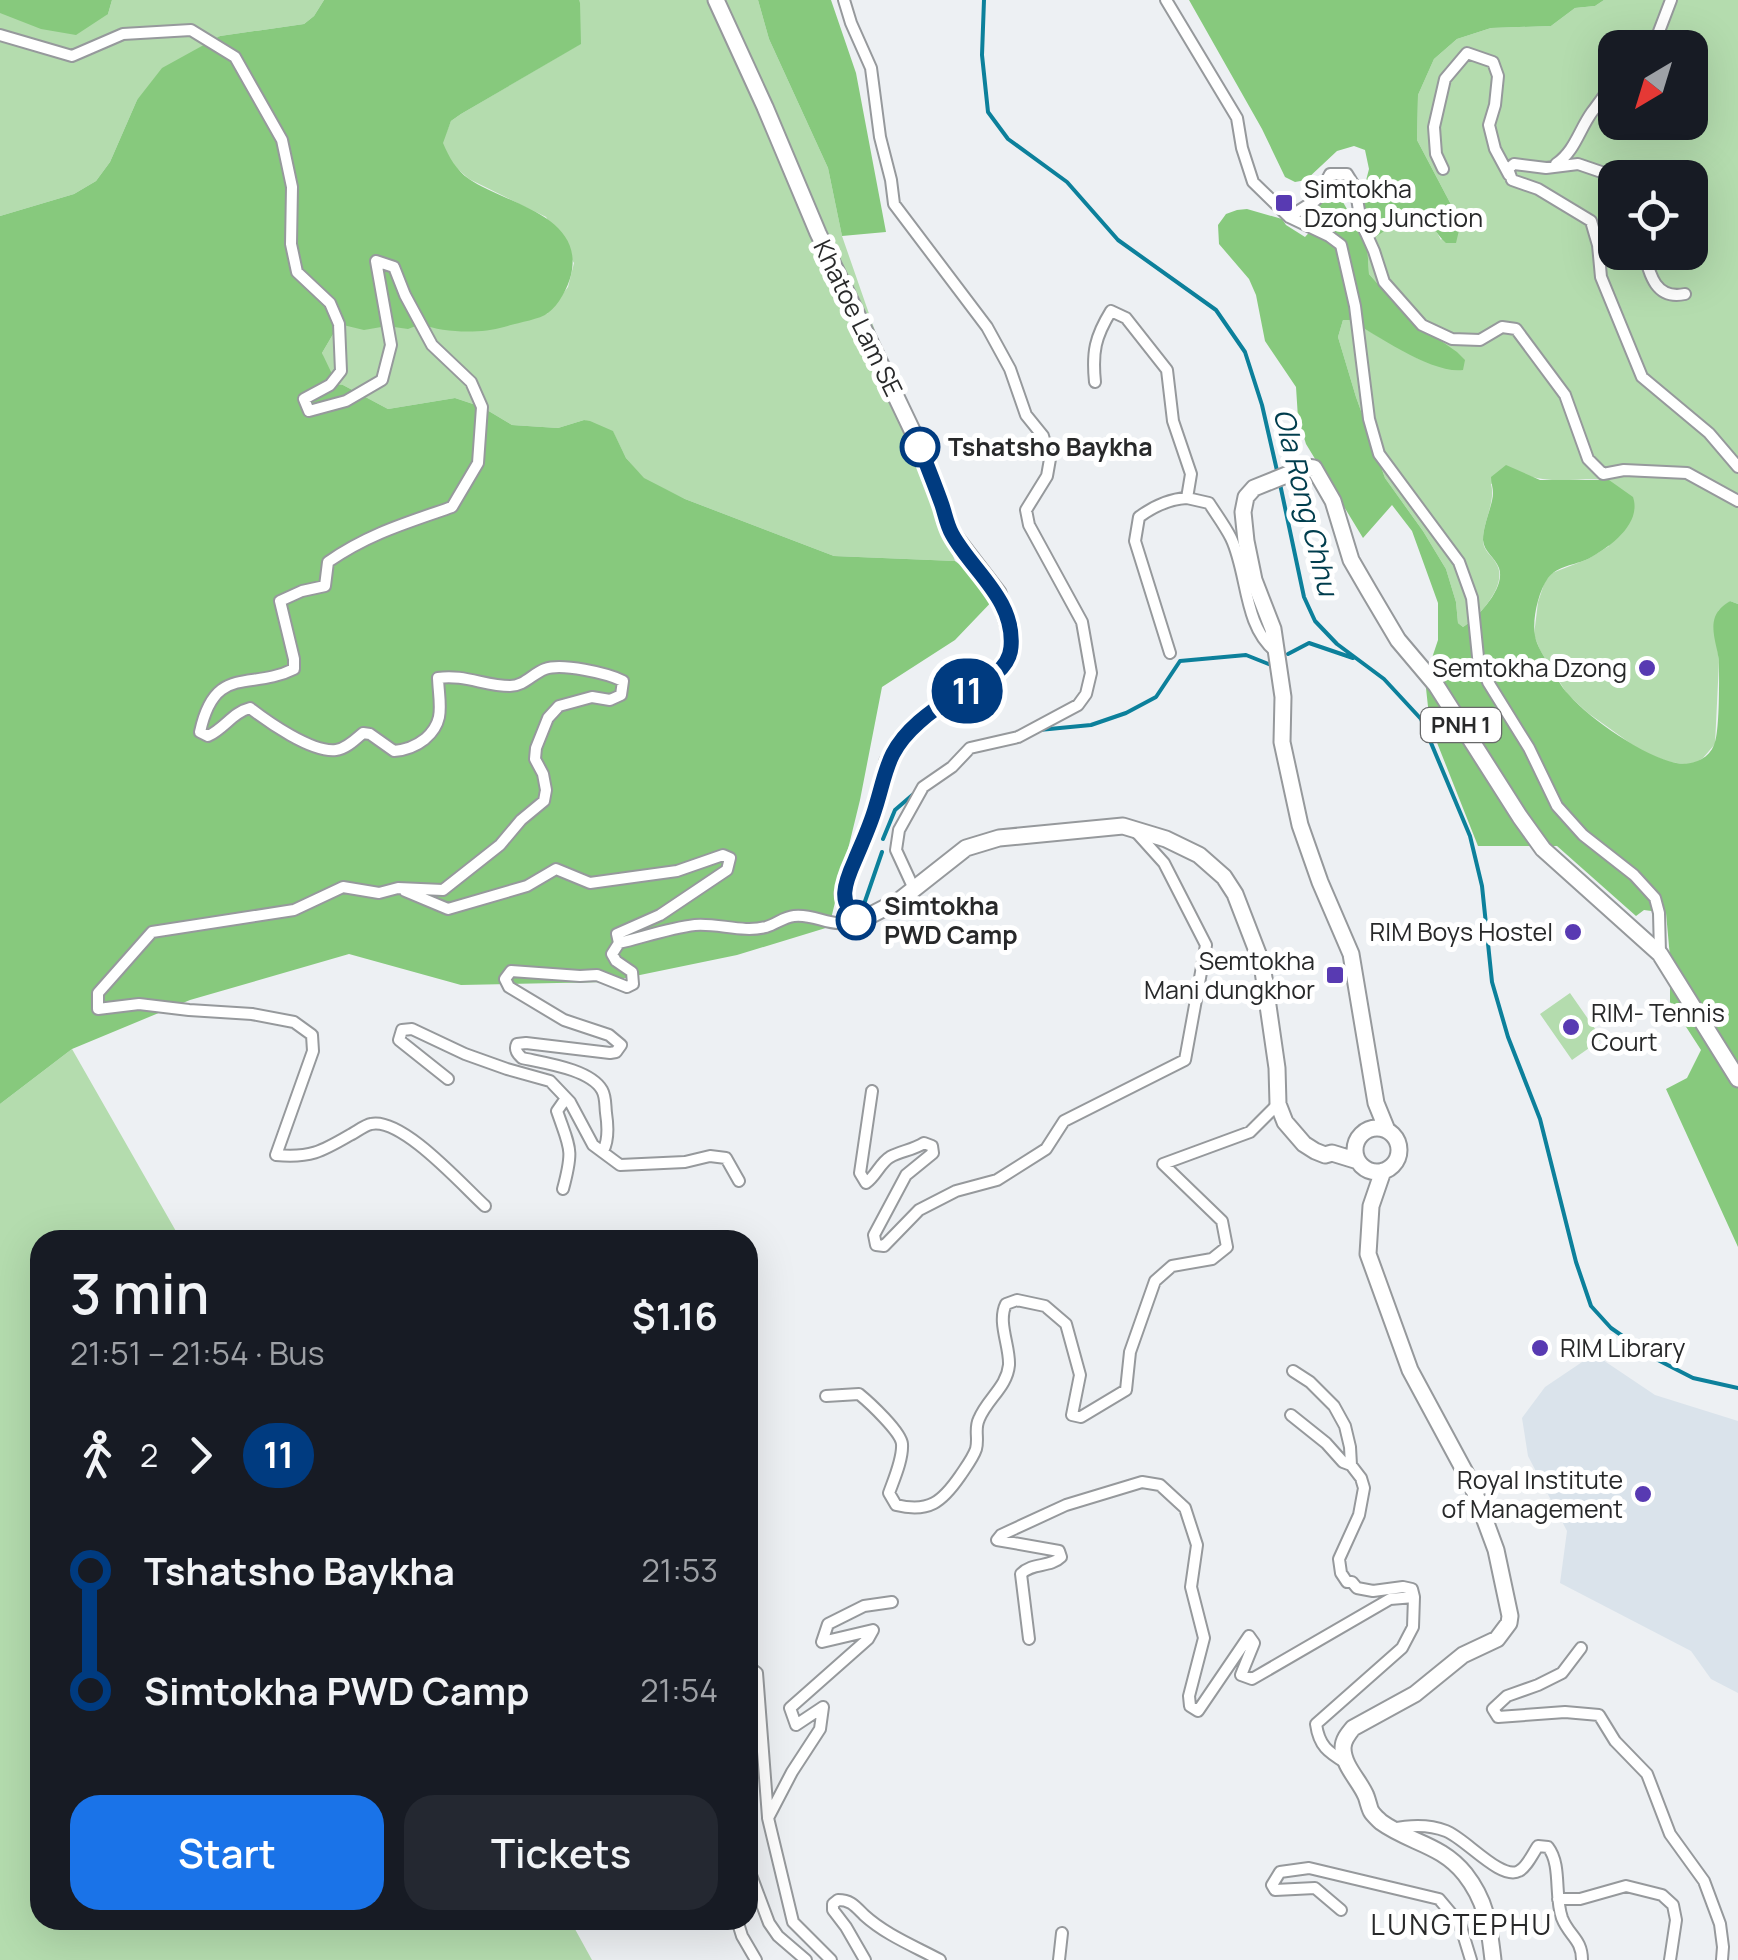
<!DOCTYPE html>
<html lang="en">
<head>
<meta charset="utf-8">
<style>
  body { margin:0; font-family:Manrope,sans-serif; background:#242831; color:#f1f3f6; height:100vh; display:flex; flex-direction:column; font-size:38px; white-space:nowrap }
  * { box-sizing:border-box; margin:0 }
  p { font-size:32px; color:#9ea1a6 }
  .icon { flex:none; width:55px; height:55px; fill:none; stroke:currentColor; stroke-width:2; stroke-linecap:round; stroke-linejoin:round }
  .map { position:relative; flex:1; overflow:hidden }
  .drawer { position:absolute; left:30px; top:1230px; width:728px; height:700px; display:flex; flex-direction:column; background:#171b24; border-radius:30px; box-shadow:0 10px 40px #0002 }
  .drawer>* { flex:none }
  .badge { padding:0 20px; border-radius:32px; font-size:35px; line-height:65px }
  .needle { width:65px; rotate:218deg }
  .tools { position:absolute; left:1598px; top:30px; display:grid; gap:20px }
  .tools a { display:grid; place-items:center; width:110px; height:110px; border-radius:20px; background:#171b24; box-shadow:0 10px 40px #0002; font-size:50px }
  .map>.badge { position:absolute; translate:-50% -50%; box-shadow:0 0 0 5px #fff }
  .legs { display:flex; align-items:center; gap:15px; height:110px; padding:0 40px; font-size:32px }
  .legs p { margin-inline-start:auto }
  .headline { display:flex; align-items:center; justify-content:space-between; height:170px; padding:0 40px }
  h1 { font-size:55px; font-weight:600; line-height:75px }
  .button { display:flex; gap:20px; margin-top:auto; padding:20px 40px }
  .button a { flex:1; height:115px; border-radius:30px; background:#1a73e8; color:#fff; font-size:40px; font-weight:600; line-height:115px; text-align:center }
  .button a+a { background:#242831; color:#f1f3f6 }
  ul { padding:0 40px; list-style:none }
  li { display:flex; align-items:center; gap:35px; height:120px; font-size:38px }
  li i { display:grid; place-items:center; width:15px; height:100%; margin:0 12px; background:currentColor }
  li i::after { content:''; width:25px; height:25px; margin:-12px; border:8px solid; border-radius:50%; background:#171b24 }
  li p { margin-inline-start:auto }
  li:first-child i { background:linear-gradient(#0000 50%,currentColor 0) }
  li:last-child i { background:linear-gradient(currentColor 50%,#0000 0) }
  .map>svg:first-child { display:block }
</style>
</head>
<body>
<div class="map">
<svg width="1738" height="1960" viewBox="0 0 1738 1960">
  <rect width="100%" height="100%" fill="#edf0f3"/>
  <!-- built -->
  <path fill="#dae3eb" d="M 1594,1354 L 1655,1395 L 1738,1421 L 1738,1693 L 1711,1679 L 1691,1651 L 1560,1583 L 1567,1531 L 1528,1456 L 1522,1418 L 1545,1387 Z"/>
  <!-- green -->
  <path fill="#b4dcae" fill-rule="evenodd" d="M 112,0 L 324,0 L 314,16 L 304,24 L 220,36 L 137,100 L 110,162 L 96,181 L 74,194 L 0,216 L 0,13 L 108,14 Z
    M 579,0 L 758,0 L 769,39 L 828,168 L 842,236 L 955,561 L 834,556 L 685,499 L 644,479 L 626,458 L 613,432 L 584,420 L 558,428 L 512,425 L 482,407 L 455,398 L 388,409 L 343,385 L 330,385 L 322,353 L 339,324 L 421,324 L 547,314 L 568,287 L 574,263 L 546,217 L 469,179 L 452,164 L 442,143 L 451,121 L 461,114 L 580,44 Z
    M 1604,0 L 1738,0 L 1738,604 L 1730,601 L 1719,610 L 1714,622 L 1719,662 L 1715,744 L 1703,758 L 1692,765 L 1669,762 L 1651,755 L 1637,748 L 1588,713 L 1567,694 L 1540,650 L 1534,635 L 1538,602 L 1545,581 L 1552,573 L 1588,559 L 1609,546 L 1609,480 C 1577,477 1549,486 1518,472 L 1491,484 C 1496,502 1483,521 1483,540 C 1483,552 1494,556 1498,567 C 1506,588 1478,617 1463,627 L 1458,623 L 1456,602 L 1446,569 L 1423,531 L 1385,478 L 1356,397 L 1338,337 L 1343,320 L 1349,320 L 1419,359 L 1408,318 L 1369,274 L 1367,243 L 1391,220 L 1413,212 L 1429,218 L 1441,240 L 1456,214 L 1417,140 L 1418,95 L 1434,59 L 1457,39 L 1491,28 L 1551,26 L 1575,8 L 1595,6 ZM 1615,48 L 1690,48 L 1690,122 L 1615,122 ZM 1615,178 L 1690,178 L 1690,252 L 1615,252 Z
    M 1570,993 L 1602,1039 L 1572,1060 L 1540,1014 Z
    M 72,1049 L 181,1240 L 40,1240 L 40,1920 L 570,1920 L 592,1960 L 0,1960 L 0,1104 Z"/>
  <!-- forest -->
  <path fill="#87c97d" d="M 0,0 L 112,0 L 108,14 L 76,35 L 41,29 L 0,13 Z
    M 324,0 L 579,0 L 580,3 L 581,44 L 461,114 L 451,121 L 443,143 C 449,157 456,170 469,179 C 506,204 585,215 571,275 C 568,287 559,305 548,313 C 539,320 515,323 504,327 C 480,334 444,333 421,324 L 408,329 L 387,326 L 364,330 L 339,324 L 322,353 L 332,374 L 330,384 L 343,385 L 388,409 L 455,398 L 482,407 L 512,425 L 558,428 L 584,420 L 590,421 L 613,431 L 626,458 L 644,478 L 685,499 L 834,556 L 955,561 L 999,594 L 955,640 L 882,687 L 860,800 L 829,927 L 737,955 L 606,982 L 461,985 L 349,954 L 190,1000 L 72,1049 L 0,1104 L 0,216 L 74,194 L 96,181 L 110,162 L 137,100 L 162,68 L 220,36 L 304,24 L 314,16 Z
    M 758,0 L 831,0 L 856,73 L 886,232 L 842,236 L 828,168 L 769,39 Z
    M 1189,0 L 1604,0 L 1595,6 L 1575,8 L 1551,26 L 1491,28 L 1457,39 L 1434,59 L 1418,95 L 1417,140 L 1456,214 L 1460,226 L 1456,243 L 1446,243 C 1425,223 1428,200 1391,220 L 1390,227 L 1367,243 L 1369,274 L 1408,318 L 1457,352 L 1465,360 L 1463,370 C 1431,374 1378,335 1349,320 L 1343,320 L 1338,337 L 1356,397 L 1385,478 L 1423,531 L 1446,569 L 1456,602 L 1458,623 L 1463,627 C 1478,617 1506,588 1499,568 C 1495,557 1484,552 1483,540 C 1483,524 1493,505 1493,493 C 1493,488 1491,482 1491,477 L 1506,465 L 1540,480 L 1609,480 L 1633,497 C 1642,524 1610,547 1588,559 C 1575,565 1557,566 1548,578 C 1538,592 1532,620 1535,636 C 1537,646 1543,655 1548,663 C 1555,674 1560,686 1569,695 C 1590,719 1645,757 1676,763 C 1691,766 1708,760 1714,745 C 1720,732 1719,678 1719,662 C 1718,648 1710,631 1715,617 C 1718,609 1724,605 1730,601 L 1738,604 L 1738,1247 L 1666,1089 L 1687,1078 L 1701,1050 L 1670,1002 L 1670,957 L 1666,913 L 1644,910 L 1636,916 L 1557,846 L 1478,846 L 1430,725 L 1425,679 L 1438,640 L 1438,603 L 1412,531 L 1392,505 L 1363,538 L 1306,444 L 1298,418 L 1296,387 L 1265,341 L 1256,295 L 1249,279 L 1219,244 L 1218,225 L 1226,214 L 1237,210 L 1247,209 L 1282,219 L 1286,225 L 1305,237 L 1314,227 L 1322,190 L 1327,186 L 1340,197 L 1355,223 L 1369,169 L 1365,150 L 1354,146 L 1337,151 L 1306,180 L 1295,182 L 1285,177 L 1262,129 Z"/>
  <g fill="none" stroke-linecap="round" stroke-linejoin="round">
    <!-- stream -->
    <path stroke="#0c809b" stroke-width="4" d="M 984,0 L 982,55 L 988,112 L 1008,139 L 1067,182 L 1118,240 L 1216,310 L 1245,352 L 1262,405 L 1278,475
      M 1280,484 L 1304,597 L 1315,621 L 1337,644 L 1384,679 L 1421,719 L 1470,836 L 1482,886 L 1492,982 L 1508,1037 L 1540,1119 L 1576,1262 L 1591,1306 L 1611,1328 L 1654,1358 L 1693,1378 L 1738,1388
      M 1288,654 L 1309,643 L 1353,658
      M 1039,730 L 1091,725 L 1126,713 L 1156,697 L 1180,661 L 1246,655 L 1271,665
      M 883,839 L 895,810 L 917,791
      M 862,910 L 882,852"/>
    <defs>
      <path id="minor" d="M 844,0 L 851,23 L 871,68 L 880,137 L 891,180 L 894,204 L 987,327 L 1010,369 L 1026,415 L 1043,436 L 1050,459 L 1047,476 L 1026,510 L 1029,525 L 1082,622 L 1091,673 L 1086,694 L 1078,705 L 1018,737 L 970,748 L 952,767 L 923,787 L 899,830 L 896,850 L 914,889
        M 1166,0 L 1237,118 L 1242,148 L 1253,182 L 1289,217 L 1329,236 L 1341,245 L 1355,306 L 1369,419 L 1379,454 L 1459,562 L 1472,598 L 1478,657 L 1488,682 L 1529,748 L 1557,806 L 1583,835 L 1634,875 L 1655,898 L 1659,913 L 1660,953
        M 0,35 L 72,56 L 123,34 L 191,30 L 235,57 L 282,140 L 292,187 L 291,244 L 297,272 L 330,303 L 339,324 L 341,371 L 330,385 L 304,399 L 309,411 L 346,401 L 382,380 L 391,345 L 376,261 L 394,267 L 405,295 L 432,345 L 471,382 L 482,407 L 478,463 L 452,507 C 406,523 368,534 328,562 L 325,586 L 302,591 L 280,601 L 294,659 L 294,669 C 250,691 215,663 200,732 L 208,736 C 224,729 233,712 250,708 C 268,722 312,753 336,750 C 346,749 356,739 363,733 L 370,734 L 394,751 C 406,750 415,747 425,739 C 446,721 439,704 438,678 C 464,674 485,686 510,686 C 524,686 532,674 545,669 C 562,663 607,673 623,681 L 621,695 L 610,700 L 592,697 L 559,706 L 548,718 L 536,748 L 535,759 L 543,774 L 546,790 L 544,801 L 521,820 L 500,845 L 443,890 L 398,888 L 379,893 L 343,887 L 294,910 L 152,932 L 98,993 L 98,1009 L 139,1004 L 189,1010 L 252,1014 L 294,1022 L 312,1035 L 313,1051 L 276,1155 C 310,1158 321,1152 350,1135 C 356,1132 365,1125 371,1124 C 402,1117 462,1185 485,1206
        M 1646,48 L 1655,42 L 1671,0
        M 1556,164 C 1575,151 1579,130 1592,112 C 1601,100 1608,91 1615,79
        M 1443,169 L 1436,154 L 1434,127 L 1445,79 L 1467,53 L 1493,62 L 1498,76 L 1495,105 L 1489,125 L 1495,149 L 1509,175
        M 1619,178 L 1578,164 L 1546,168 L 1514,164 L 1508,169 L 1512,180 L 1538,189 L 1591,221 L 1598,245 L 1601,277 L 1642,377 L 1709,433 L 1738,467
        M 1289,217 L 1316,200 L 1330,174 L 1347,174 L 1355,187 L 1361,222 L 1374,251 L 1384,282 L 1422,325 L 1452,339 L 1480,340 L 1502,327 L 1516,329 L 1565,395 L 1588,459 L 1603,474 L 1624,470 L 1687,473 L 1738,501
        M 1644,252 C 1650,276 1656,300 1685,294
        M 1095,382 C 1092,352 1095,337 1111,311 L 1126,318 L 1167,370 L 1173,421 L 1191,474 L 1187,498 L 1209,503 C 1216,514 1225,526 1231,538 C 1248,573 1243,625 1275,651
        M 1170,653 L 1135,541 L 1139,517 C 1154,506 1169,499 1187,498
        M 405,891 L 448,909 L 527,886 L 556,869 L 590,883 L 677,871 L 723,855 L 730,858 L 727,870 L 660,915 L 617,934 L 619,943 C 644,937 670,928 695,925 C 718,923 743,933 766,927 C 776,924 784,917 794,916 C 819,913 834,933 862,917
        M 448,1079 L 399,1040 L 402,1030 L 412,1029 L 465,1054 L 507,1069 L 550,1081 L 570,1102 L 593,1145 L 620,1165 L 685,1162 L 710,1156 L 726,1158 L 739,1181
        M 872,1091 L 860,1173 L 866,1183 C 876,1176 880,1163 890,1157 C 901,1151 913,1150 924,1143 L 932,1146 L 933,1153 L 906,1175 L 874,1235 L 876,1245 L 884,1246 L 919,1210 L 956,1191 L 997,1180 L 1046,1149 L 1064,1121 L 1185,1060 L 1206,945 L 1164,863 L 1137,833
        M 603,1151 C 609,1140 608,1126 606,1113 C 605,1105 606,1097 602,1090 C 590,1069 544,1063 522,1058 C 518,1054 514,1050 517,1044 L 526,1043 L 610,1053 L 616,1052 L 621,1045 L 609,1035 L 564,1020 L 509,987 L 505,979 L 511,971 L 580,976 L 597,975 L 627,987 L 633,984 L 632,972 L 616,961 L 612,954 L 619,943
        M 563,1189 C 574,1148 570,1149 557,1111 L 564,1101 L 570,1102
        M 1293,1371 L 1310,1382 L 1334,1406 L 1345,1426 L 1350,1447 L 1351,1465 L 1361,1478 L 1364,1488 L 1359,1515 L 1339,1559 L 1341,1573 L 1347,1582 L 1352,1582 L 1357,1588 L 1373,1591 L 1403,1587 L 1412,1589 L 1414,1597
        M 826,1396 L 859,1394 C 870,1403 901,1432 902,1444 C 903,1459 894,1479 889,1493 L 896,1505 C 929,1513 942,1502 960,1476 C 966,1467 973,1458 976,1449 C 979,1438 974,1429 979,1419 C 987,1399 1007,1387 1009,1365 C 1010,1346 997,1322 1006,1304 L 1017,1300 L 1045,1306 L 1066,1324 L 1080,1375 L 1072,1415 L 1081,1417 L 1126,1390 L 1130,1352 L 1155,1281 L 1172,1266 L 1212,1259 L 1227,1247 L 1222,1221 L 1163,1164 L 1250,1132 L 1278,1104
        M 1291,1415 L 1326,1443 L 1343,1462 L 1351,1465
        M 1029,1639 L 1021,1574 C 1032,1562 1050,1568 1061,1557 L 1059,1551 L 997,1540 L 1001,1535 L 1066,1505 L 1142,1482 L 1160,1485 L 1185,1508 L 1197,1545 L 1191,1587 L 1204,1638 L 1189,1696 L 1190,1706 L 1198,1711 L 1249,1636 L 1254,1643 L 1241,1675 L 1252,1679 L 1390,1599 L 1414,1597 L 1413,1627 L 1402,1648 L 1316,1724 C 1319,1746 1328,1752 1346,1763
        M 1581,1648 L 1562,1673 L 1538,1685 L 1507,1696 L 1493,1709 L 1498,1717 L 1565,1712 L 1599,1715 L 1615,1741 L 1647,1774 L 1670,1834 L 1704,1881 L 1720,1924 L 1723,1947 L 1722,1960
        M 748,1666 L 757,1673 L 768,1817
        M 1392,1829 C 1410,1825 1428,1824 1446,1831 C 1465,1838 1501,1881 1519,1871 C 1527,1867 1533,1853 1538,1846 L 1548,1847 C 1562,1865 1554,1896 1562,1918 C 1569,1936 1582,1939 1582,1960
        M 748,1867 L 769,1923 L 778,1936 L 806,1960
        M 1558,1899 L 1580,1899 L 1626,1886 L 1662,1895 L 1673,1905 L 1676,1920 L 1670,1960
        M 1341,1910 L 1315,1888 L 1275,1890 L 1272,1885 L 1280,1872 L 1309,1868 L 1439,1899 L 1460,1924 L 1471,1960
        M 737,1920 L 742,1936 L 756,1960
        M 831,1960 L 793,1922 L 768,1818 L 792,1772 L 820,1729 L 823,1707 L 796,1725 L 790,1708 L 868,1639 L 873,1630 L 822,1642 L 828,1624 L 864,1606 L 892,1602
        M 865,1960 L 846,1927 L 833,1910 L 833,1904 L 838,1900 C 851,1900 855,1906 864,1915 C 886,1935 914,1946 940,1960
        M 1059,1960 L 1062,1933"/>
      <path id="primary" d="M 716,0 L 765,107 L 818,233 L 920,447 L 952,533 L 998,593 L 1009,627 L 1011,650 L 1002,668 L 982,683 L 948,701 L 921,721 L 901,739 L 888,761 L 875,810 L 847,879 L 843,894 L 848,907 L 855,914 L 863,917 L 871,915 L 900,900 L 966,848 L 999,838 L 1123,826 L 1166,839 L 1199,855 L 1224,877 L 1235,894 L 1262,964 L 1277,1068 L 1278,1104 L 1285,1122 L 1304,1144 L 1315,1151 L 1325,1155 L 1332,1153 L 1358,1161
        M1355 1150a22 22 0 1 1 44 0a22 22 0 1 1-44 0Z
        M 1387,1130 L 1376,1103 L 1351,954 L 1320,882 L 1300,825 L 1282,742 L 1283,697 L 1273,629 L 1254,580 L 1246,541 L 1243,512 L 1246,497 L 1254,488 L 1306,467 L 1314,468 L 1333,501 L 1351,560 L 1369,591 L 1398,640 L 1436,685 L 1520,817 L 1543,849 L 1660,954 L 1738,1079
        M 1383,1171 L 1371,1206 L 1368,1254 L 1410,1370 L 1472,1485 L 1496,1550 L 1510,1616 L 1509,1623 L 1497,1639 L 1463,1655 L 1415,1694 L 1353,1728 C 1348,1734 1343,1740 1343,1748 C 1343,1766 1360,1781 1366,1796 C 1367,1798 1370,1810 1371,1811 C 1373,1815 1378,1819 1381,1822 C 1410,1843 1441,1844 1465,1874 C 1487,1902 1489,1926 1493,1960"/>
    </defs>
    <!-- minor casing -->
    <use href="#minor" stroke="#96999c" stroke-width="14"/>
    <!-- primary casing -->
    <use href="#primary" stroke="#96999c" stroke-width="19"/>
    <!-- minor -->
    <use href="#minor" stroke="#fff" stroke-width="10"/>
    <!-- primary -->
    <use href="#primary" stroke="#fff" stroke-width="15"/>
  </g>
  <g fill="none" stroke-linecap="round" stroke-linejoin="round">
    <defs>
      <path id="line-1" d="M 856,920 L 863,916 C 834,908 846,880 855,860 C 862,843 870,826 875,809 C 887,771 886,751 919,722 C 928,714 939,706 950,700 C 971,687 1009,676 1011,647 C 1015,599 972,571 952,534 C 947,525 945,514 942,505 C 935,485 927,466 920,447"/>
    </defs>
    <!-- line-1 casing -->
    <use href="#line-1" stroke="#fff" stroke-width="22"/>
    <!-- line-1 -->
    <use href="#line-1" stroke="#003b80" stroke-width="15"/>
  </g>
  <!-- markers -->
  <g fill="#583ab2" stroke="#fff" stroke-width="4">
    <rect x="1274" y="193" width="20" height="20" rx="5"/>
    <circle cx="1647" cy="668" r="10"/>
    <circle cx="1573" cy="932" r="10"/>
    <rect x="1325" y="965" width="20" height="20" rx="5"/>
    <circle cx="1571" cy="1027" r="10"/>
    <circle cx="1540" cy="1348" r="10"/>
    <circle cx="1643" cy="1494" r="10"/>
  </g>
  <g fill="#fff" stroke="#003b80" stroke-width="5">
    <circle cx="920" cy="447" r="18"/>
    <circle cx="856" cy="920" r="18"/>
  </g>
  <g text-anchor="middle" stroke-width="10" stroke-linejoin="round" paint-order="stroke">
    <!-- shield labels -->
    <rect fill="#fff" stroke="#68696a" stroke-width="2.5" x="1421" y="708" width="80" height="34" rx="8"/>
    <g font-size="22" font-weight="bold" fill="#28292a">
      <text x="1461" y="733">PNH 1</text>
    </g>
    <!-- poi labels -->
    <g font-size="25" fill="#28292a" stroke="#fff" text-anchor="end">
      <text x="1304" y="198" text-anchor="start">Simtokha<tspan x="1304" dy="29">Dzong Junction</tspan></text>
      <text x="1627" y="677">Semtokha Dzong</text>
      <text x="1553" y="941">RIM Boys Hostel</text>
      <text x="1315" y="970">Semtokha<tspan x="1315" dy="29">Mani dungkhor</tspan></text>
      <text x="1591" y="1022" text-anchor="start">RIM- Tennis<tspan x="1591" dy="29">Court</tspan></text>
      <text x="1560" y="1357" text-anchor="start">RIM Library</text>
      <text x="1623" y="1489">Royal Institute<tspan x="1623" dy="29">of Management</tspan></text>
    </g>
    <!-- street labels -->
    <g font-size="25" fill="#28292a" stroke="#fff">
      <text transform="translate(858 318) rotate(64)" y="9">Khatoe Lam SE</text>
    </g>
    <!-- stop labels -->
    <g font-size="25" font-weight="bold" fill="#28292a" stroke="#fff" text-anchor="start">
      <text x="948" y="456">Tshatsho Baykha</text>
      <text x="884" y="915">Simtokha<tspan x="884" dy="29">PWD Camp</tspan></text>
    </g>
    <!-- water labels -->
    <g font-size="28" font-style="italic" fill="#003d4d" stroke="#fff">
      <text transform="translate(1306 502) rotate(76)" y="10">Ola Rong Chhu</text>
    </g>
    <!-- neighbourhood labels -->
    <g font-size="28" letter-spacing="2.5" fill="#28292a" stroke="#fff">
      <text x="1462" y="1935">LUNGTEPHU</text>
    </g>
  </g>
</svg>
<div class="tools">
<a><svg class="needle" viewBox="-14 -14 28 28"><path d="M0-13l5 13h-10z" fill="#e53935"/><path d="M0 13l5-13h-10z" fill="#9ea1a6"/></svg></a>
<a><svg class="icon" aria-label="locate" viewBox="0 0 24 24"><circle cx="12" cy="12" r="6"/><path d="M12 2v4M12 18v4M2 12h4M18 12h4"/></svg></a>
</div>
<b class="badge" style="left:967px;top:691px;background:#003b80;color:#fff">11</b>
<section class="drawer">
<div class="headline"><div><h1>3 min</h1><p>21:51 – 21:54 · Bus</p></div><b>$1.16</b></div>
<div class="legs"><svg class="icon" aria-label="walk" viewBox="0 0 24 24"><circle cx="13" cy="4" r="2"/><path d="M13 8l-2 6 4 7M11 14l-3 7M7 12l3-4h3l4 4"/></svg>2<svg class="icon" aria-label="forward" viewBox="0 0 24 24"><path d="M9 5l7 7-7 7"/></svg><b class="badge" style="background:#003b80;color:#fff">11</b></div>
<ul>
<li><i style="color:#003b80"></i><b>Tshatsho Baykha</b><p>21:53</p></li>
<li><i style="color:#003b80"></i><b>Simtokha PWD Camp</b><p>21:54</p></li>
</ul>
<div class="button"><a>Start</a><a>Tickets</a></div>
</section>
</div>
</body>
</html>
